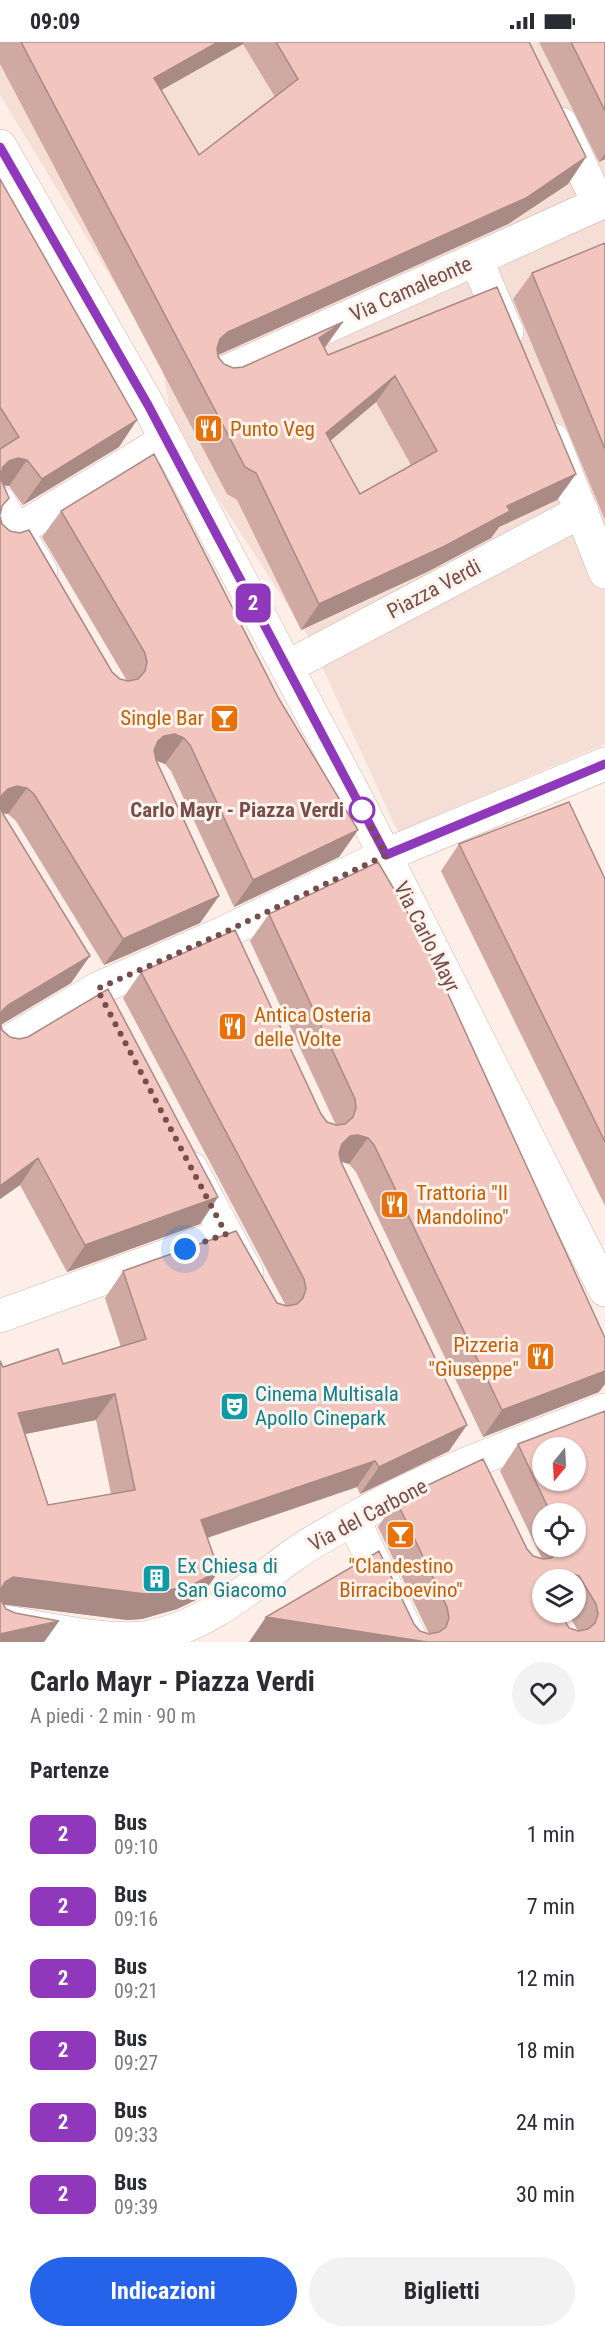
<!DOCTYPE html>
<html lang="it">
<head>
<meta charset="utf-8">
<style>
  body { margin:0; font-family:"Roboto Condensed",sans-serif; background:#f2f2f3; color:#2b2b33; height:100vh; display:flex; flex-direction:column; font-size:22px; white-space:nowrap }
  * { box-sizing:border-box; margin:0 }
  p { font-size:20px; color:#7c7c81 }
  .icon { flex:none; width:33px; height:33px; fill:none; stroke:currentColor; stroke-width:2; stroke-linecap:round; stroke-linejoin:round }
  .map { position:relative; height:1600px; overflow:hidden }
  .panel { display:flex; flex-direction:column; background:#fff; flex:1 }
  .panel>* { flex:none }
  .badge { padding:0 12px; border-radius:9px; font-size:21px; line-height:39px }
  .needle { width:39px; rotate:198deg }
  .buttons { position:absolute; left:532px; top:1395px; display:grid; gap:12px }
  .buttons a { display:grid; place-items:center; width:54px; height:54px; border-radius:50%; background:#fff; box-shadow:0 2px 4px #0004; font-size:30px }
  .you { position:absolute; width:30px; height:30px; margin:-15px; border:4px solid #fff; border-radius:50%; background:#1a73e8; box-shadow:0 0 0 9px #1a73e833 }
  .map>.badge { position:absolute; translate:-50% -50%; box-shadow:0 0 0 3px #fff }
  h2 { padding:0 30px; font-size:22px; line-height:54px }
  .round { display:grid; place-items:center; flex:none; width:63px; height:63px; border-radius:32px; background:#f2f2f3 }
  .head { display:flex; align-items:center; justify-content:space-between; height:102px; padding:0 30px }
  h1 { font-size:28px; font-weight:700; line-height:45px }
  .action { display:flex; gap:12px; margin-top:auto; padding:12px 30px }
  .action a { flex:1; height:69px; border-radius:36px; background:#2563eb; color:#fff; font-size:24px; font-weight:700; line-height:69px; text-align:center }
  .action a+a { background:#f2f2f3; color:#2b2b33 }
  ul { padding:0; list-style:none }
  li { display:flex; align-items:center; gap:18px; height:72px; padding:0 30px }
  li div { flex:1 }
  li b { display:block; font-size:22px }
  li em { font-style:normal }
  li .badge { min-width:66px; font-weight:700; text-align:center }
  .status { display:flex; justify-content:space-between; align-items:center; height:42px; padding:0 30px; background:#fff; direction:ltr }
  .status svg { height:16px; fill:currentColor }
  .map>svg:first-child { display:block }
</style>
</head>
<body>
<div class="status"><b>09:09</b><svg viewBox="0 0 49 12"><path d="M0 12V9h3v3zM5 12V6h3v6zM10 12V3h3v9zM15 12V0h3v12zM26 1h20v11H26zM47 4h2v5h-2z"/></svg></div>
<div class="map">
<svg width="605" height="1600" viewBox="0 0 605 1600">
  <rect width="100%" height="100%" fill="#fdeee7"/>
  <!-- residential -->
  <path fill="#f4ded5" d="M 0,0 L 605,0 L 605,702 L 398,790 L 308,594 L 174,389 L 161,318 L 0,53 Z"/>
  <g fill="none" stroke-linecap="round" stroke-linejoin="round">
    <defs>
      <path id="street" d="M 561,82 L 599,162
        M 0,104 L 148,363 L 355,754 L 605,1248
        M 476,217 L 507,290
        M 217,334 L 605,159
        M 553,398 L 605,530
        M 0,461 L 41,529
        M 0,499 L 166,398
        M 287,625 L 582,469
        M 0,1005 L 97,947 L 223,891 L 386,813 L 605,722
        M 191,1126 L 247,1231
        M 0,1274 L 226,1192
        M 353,1477 L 412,1600
        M 0,1579 C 44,1586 100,1600 144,1596 C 201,1587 245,1550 289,1516 C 308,1502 331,1490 351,1478 C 431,1432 519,1401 605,1368"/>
    </defs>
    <!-- street casing -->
    <use href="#street" stroke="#d1b5af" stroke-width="34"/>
    <!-- street -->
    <use href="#street" stroke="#fff" stroke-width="33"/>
  </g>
  <!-- wall -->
  <path fill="#d0a9a3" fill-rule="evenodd" d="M 0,0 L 529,0 L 586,115 L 568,142 L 508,182 L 218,313 L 224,322 L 233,326 L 243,325 L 343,280 L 325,306 L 328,313 L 497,245 L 576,432 L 557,458 L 499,485 L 491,496 L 427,530 L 301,588 L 237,458 L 227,452 L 0,22 ZM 243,2 L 275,55 L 199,113 L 161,48 ZM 376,360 L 411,423 L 360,452 L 330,398 Z
    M 539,0 L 605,0 L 605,117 L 599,120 Z
    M 0,137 L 119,405 L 23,463 L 9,444 L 4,443 L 0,473 Z
    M 605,201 L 605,478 L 513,257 L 532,231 Z
    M 61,469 L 279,657 L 358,788 L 339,815 L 234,865 L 171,729 L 165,722 L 156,719 L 219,854 L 200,881 L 104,923 L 16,779 L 8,772 L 2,771 L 71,941 L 1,983 L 2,988 L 10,995 L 218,1155 L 200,1182 L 67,1230 L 20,1143 L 0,1157 L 0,474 L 2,482 L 112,630 L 120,637 L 127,639 L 42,495 Z
    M 459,802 L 605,837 L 605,1164 L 441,829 Z
    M 269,872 L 599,1350 L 483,1395 L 356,1130 L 349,1122 L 341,1120 L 449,1409 L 360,1452 L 357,1445 L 207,1496 L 200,1556 L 177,1567 L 142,1577 L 127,1578 L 3,1562 L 6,1567 L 15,1571 L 59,1579 L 44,1600 L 0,1600 L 3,1325 L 63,1322 L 121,1305 L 105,1256 L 123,1229 L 277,1261 L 286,1264 L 123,956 L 141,930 L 321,1072 L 327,1080 L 336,1083 L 250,899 ZM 96,1378 L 111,1452 L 48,1463 L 25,1392 Z
    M 605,1369 L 605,1600 L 249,1600 L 414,1582 L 420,1589 L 429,1592 L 378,1485 L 396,1458 L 527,1507 L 533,1514 L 542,1517 L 500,1429 L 518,1402 ZM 543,1472 L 576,1472 L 576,1504 L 543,1504 ZM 543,1538 L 576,1538 L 576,1570 L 567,1570 L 578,1589 L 569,1586 L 543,1570 Z"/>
  <!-- shaded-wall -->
  <path fill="#a98a85" d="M 218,0 L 244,0 L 243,2 L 135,63 L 154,36 Z
    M 605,112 L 605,117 L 599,120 Z
    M 586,115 L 568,142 L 508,182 L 209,317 L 220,297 L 228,290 Z
    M 343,280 L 324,306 L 319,296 Z
    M 395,334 L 376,360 L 308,418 L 326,391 Z
    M 137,378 L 119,405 L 23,463 L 42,437 Z
    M 18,416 L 27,418 L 9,444 L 0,443 L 0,428 L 9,419 Z
    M 576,432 L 557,458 L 499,485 L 491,496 L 427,530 L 301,588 L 319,562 L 507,464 Z
    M 175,692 L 184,696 L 165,722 L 156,718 L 146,720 L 158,699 L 164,694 Z
    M 17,744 L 27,746 L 8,772 L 0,771 L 0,757 L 8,747 Z
    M 358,788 L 339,815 L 234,865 L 253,838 Z
    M 219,854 L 200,881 L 104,923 L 123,897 Z
    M 90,914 L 71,941 L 0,983 L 0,973 L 8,963 Z
    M 358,1093 L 368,1096 L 349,1122 L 340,1119 L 331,1121 L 342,1102 L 350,1094 Z
    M 38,1116 L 20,1143 L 0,1157 L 0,1144 Z
    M 218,1155 L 200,1182 L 67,1230 L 85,1203 Z
    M 605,1329 L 605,1342 L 599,1350 L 483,1395 L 502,1368 Z
    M 115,1352 L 96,1378 L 0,1397 L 18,1371 Z
    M 467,1383 L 449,1409 L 360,1452 L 379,1425 Z
    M 375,1419 L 357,1445 L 183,1504 L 201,1478 Z
    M 219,1529 L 200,1556 L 177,1567 L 142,1577 L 127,1578 L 0,1562 L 0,1547 L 5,1540 L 13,1535 Z
    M 569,1531 L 579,1534 L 576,1538 L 555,1538 L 560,1533 Z
    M 266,1575 L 427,1600 L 249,1600 Z
    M 59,1579 L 44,1600 L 0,1600 L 0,1592 Z"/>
  <!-- building -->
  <path fill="#f2c5be" stroke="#a98a85" stroke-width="1.5" fill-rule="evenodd" d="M 21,0 L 218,0 L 154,36 L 199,113 L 298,37 L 276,0 L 529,0 L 586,115 L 526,156 L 228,290 L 220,297 L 217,306 L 218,315 L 224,322 L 233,326 L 243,325 L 343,280 L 319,296 L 328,313 L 497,245 L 576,432 L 507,464 L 510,469 L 445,504 L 319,562 L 256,431 L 245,425 ZM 395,334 L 437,409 L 360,452 L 326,391 Z
    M 571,0 L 605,0 L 605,69 Z
    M 0,137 L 137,378 L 42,437 L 27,418 L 18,416 L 9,419 L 3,425 L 0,434 L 0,407 L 19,395 L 0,365 Z
    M 605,201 L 605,407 L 532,231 Z
    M 154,412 L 279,657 L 358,788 L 253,838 L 190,703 L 184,696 L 175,692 L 164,694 L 158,699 L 154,708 L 156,718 L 219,854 L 123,897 L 34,752 L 27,746 L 17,744 L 8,747 L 2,753 L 0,762 L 0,474 L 2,482 L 10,489 L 20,491 L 29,488 L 112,630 L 120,637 L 128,639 L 138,637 L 145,629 L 147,620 L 145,611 L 61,469 Z
    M 0,435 L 9,456 L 2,464 L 0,473 Z
    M 569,760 L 605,837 L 605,1100 L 459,802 Z
    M 0,763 L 3,772 L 90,914 L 8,963 L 2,969 L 0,978 Z
    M 378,820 L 422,895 L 605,1296 L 605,1329 L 502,1368 L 374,1103 L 368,1096 L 358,1093 L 350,1094 L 342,1102 L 339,1111 L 341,1120 L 467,1383 L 379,1425 L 375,1419 L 201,1478 L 219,1529 L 196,1541 L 160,1551 L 145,1552 L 13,1535 L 5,1540 L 0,1549 L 1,1558 L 6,1567 L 15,1571 L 59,1579 L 0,1592 L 0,1319 L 3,1325 L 58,1307 L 63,1322 L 146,1297 L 123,1229 L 236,1189 L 277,1261 L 287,1264 L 297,1262 L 303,1256 L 306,1247 L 304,1237 L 141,930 L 235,888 L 321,1072 L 327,1080 L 336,1083 L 345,1082 L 353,1075 L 356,1066 L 355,1057 L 269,872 ZM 115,1352 L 135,1448 L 48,1463 L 18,1371 Z
    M 108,947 L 218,1155 L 85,1203 L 38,1116 L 0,1144 L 0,979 L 2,988 L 10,995 L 19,997 L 28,995 Z
    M 605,1369 L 605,1600 L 427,1600 L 266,1575 L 379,1509 L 414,1582 L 420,1589 L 429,1592 L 439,1590 L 446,1585 L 449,1576 L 447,1565 L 396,1458 L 483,1417 L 527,1507 L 533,1514 L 543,1517 L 551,1516 L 559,1509 L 561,1504 L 576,1504 L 576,1472 L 551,1472 L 518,1402 ZM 543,1406 L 576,1406 L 576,1438 L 543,1438 ZM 569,1531 L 579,1534 L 596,1562 L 598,1572 L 595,1581 L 588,1587 L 578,1589 L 569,1586 L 560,1570 L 543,1570 L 543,1538 L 555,1538 L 560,1533 Z"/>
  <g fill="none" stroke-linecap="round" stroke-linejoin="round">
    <defs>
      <path id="line" d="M 0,105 L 148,363 L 386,813 L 605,722"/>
    </defs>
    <!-- line casing -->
    <use href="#line" stroke="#fff" stroke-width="14"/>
    <!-- line -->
    <use href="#line" stroke="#8f38bc" stroke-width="9"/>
    <!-- walk -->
    <path stroke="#774e4b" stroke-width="6" stroke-dasharray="0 10.8" d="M 185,1207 L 226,1192 L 97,947 L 223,891 L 386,813 L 362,768"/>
  </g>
  <!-- icons -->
  <defs>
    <symbol id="restaurant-square" viewBox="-11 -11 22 22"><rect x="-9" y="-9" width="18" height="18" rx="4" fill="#e8710a" stroke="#fff3ed"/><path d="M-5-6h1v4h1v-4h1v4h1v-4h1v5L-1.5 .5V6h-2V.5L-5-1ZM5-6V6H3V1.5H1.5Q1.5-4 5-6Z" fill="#fff"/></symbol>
    <symbol id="bar-square" viewBox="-11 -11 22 22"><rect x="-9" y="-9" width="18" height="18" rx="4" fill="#e8710a" stroke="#fff3ed"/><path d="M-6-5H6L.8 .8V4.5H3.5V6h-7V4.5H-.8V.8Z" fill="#fff"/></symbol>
    <symbol id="theatre-square" viewBox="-11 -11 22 22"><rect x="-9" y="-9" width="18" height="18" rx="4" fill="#0f9aa8" stroke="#fff3ed"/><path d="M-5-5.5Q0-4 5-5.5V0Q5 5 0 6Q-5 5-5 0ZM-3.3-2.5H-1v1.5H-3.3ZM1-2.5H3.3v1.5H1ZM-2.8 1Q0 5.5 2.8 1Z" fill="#fff"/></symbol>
    <symbol id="building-square" viewBox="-11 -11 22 22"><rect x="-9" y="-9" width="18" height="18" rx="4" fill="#0f9aa8" stroke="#fff3ed"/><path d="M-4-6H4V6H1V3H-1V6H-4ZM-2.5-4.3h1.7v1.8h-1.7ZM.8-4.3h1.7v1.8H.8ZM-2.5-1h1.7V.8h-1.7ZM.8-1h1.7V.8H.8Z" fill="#fff"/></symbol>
  </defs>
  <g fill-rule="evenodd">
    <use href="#restaurant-square" x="192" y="370" width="33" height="33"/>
    <use href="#bar-square" x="208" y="660" width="33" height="33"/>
    <use href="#restaurant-square" x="216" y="968" width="33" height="33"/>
    <use href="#restaurant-square" x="378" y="1146" width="33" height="33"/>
    <use href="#restaurant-square" x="524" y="1298" width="33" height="33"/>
    <use href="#theatre-square" x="218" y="1348" width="33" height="33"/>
    <use href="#bar-square" x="384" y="1476" width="33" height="33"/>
    <use href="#building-square" x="140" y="1520" width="33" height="33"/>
  </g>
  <!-- markers -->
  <circle fill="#fff" stroke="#8f38bc" stroke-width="3" cx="362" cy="768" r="12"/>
  <g text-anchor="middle" stroke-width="6" stroke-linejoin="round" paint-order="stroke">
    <!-- street labels -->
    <g font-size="21" fill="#774e4b" stroke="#fff3ed">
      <text transform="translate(411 247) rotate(-24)" y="7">Via Camaleonte</text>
      <text transform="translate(434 547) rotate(-28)" y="7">Piazza Verdi</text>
      <text transform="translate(427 895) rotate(63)" y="7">Via Carlo Mayr</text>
      <text transform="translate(368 1473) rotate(-28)" y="7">Via del Carbone</text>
    </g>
    <!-- food labels -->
    <g font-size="21" fill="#c56008" stroke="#fff3ed" text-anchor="start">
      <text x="230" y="394">Punto Veg</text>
      <text x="204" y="683" text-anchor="end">Single Bar</text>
      <text x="254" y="980">Antica Osteria<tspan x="254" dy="24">delle Volte</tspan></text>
      <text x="416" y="1158">Trattoria "Il<tspan x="416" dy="24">Mandolino"</tspan></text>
      <text x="519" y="1310" text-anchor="end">Pizzeria<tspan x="519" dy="24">"Giuseppe"</tspan></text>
      <text x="401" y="1531" text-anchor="middle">"Clandestino<tspan x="401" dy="24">Birraciboevino"</tspan></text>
    </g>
    <!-- stop labels -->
    <g font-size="21" font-weight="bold" fill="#774e4b" stroke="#fff3ed" text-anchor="end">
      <text x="344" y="775">Carlo Mayr - Piazza Verdi</text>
    </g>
    <!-- culture labels -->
    <g font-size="21" fill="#0d838f" stroke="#fff3ed" text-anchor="start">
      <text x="255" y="1359">Cinema Multisala<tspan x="255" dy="24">Apollo Cinepark</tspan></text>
      <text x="177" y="1531">Ex Chiesa di<tspan x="177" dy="24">San Giacomo</tspan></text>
    </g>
  </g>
</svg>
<div class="buttons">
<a><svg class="needle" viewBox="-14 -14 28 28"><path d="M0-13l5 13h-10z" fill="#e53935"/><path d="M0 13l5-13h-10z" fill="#7c7c81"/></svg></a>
<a><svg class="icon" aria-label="locate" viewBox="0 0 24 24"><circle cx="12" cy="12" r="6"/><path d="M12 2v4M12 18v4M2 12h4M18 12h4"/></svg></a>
<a><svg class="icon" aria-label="layers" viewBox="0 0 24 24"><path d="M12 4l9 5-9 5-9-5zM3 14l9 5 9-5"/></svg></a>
</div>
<div class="you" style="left:185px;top:1207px"></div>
<b class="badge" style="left:253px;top:561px;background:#8f38bc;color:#fff">2</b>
</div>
<section class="panel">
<div class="head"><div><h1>Carlo Mayr - Piazza Verdi</h1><p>A piedi · 2 min · 90 m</p></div><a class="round"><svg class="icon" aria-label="heart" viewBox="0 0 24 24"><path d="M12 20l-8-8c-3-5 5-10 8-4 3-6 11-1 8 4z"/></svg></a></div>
<h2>Partenze</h2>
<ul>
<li><span class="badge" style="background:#8f38bc;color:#fff">2</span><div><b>Bus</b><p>09:10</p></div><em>1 min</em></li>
<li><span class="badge" style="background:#8f38bc;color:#fff">2</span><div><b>Bus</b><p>09:16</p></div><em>7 min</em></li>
<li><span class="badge" style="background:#8f38bc;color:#fff">2</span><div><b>Bus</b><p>09:21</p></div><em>12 min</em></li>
<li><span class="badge" style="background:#8f38bc;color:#fff">2</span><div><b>Bus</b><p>09:27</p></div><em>18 min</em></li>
<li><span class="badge" style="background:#8f38bc;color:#fff">2</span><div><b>Bus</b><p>09:33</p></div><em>24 min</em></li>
<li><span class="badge" style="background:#8f38bc;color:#fff">2</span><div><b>Bus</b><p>09:39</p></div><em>30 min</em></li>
</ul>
<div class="action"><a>Indicazioni</a><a>Biglietti</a></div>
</section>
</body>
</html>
